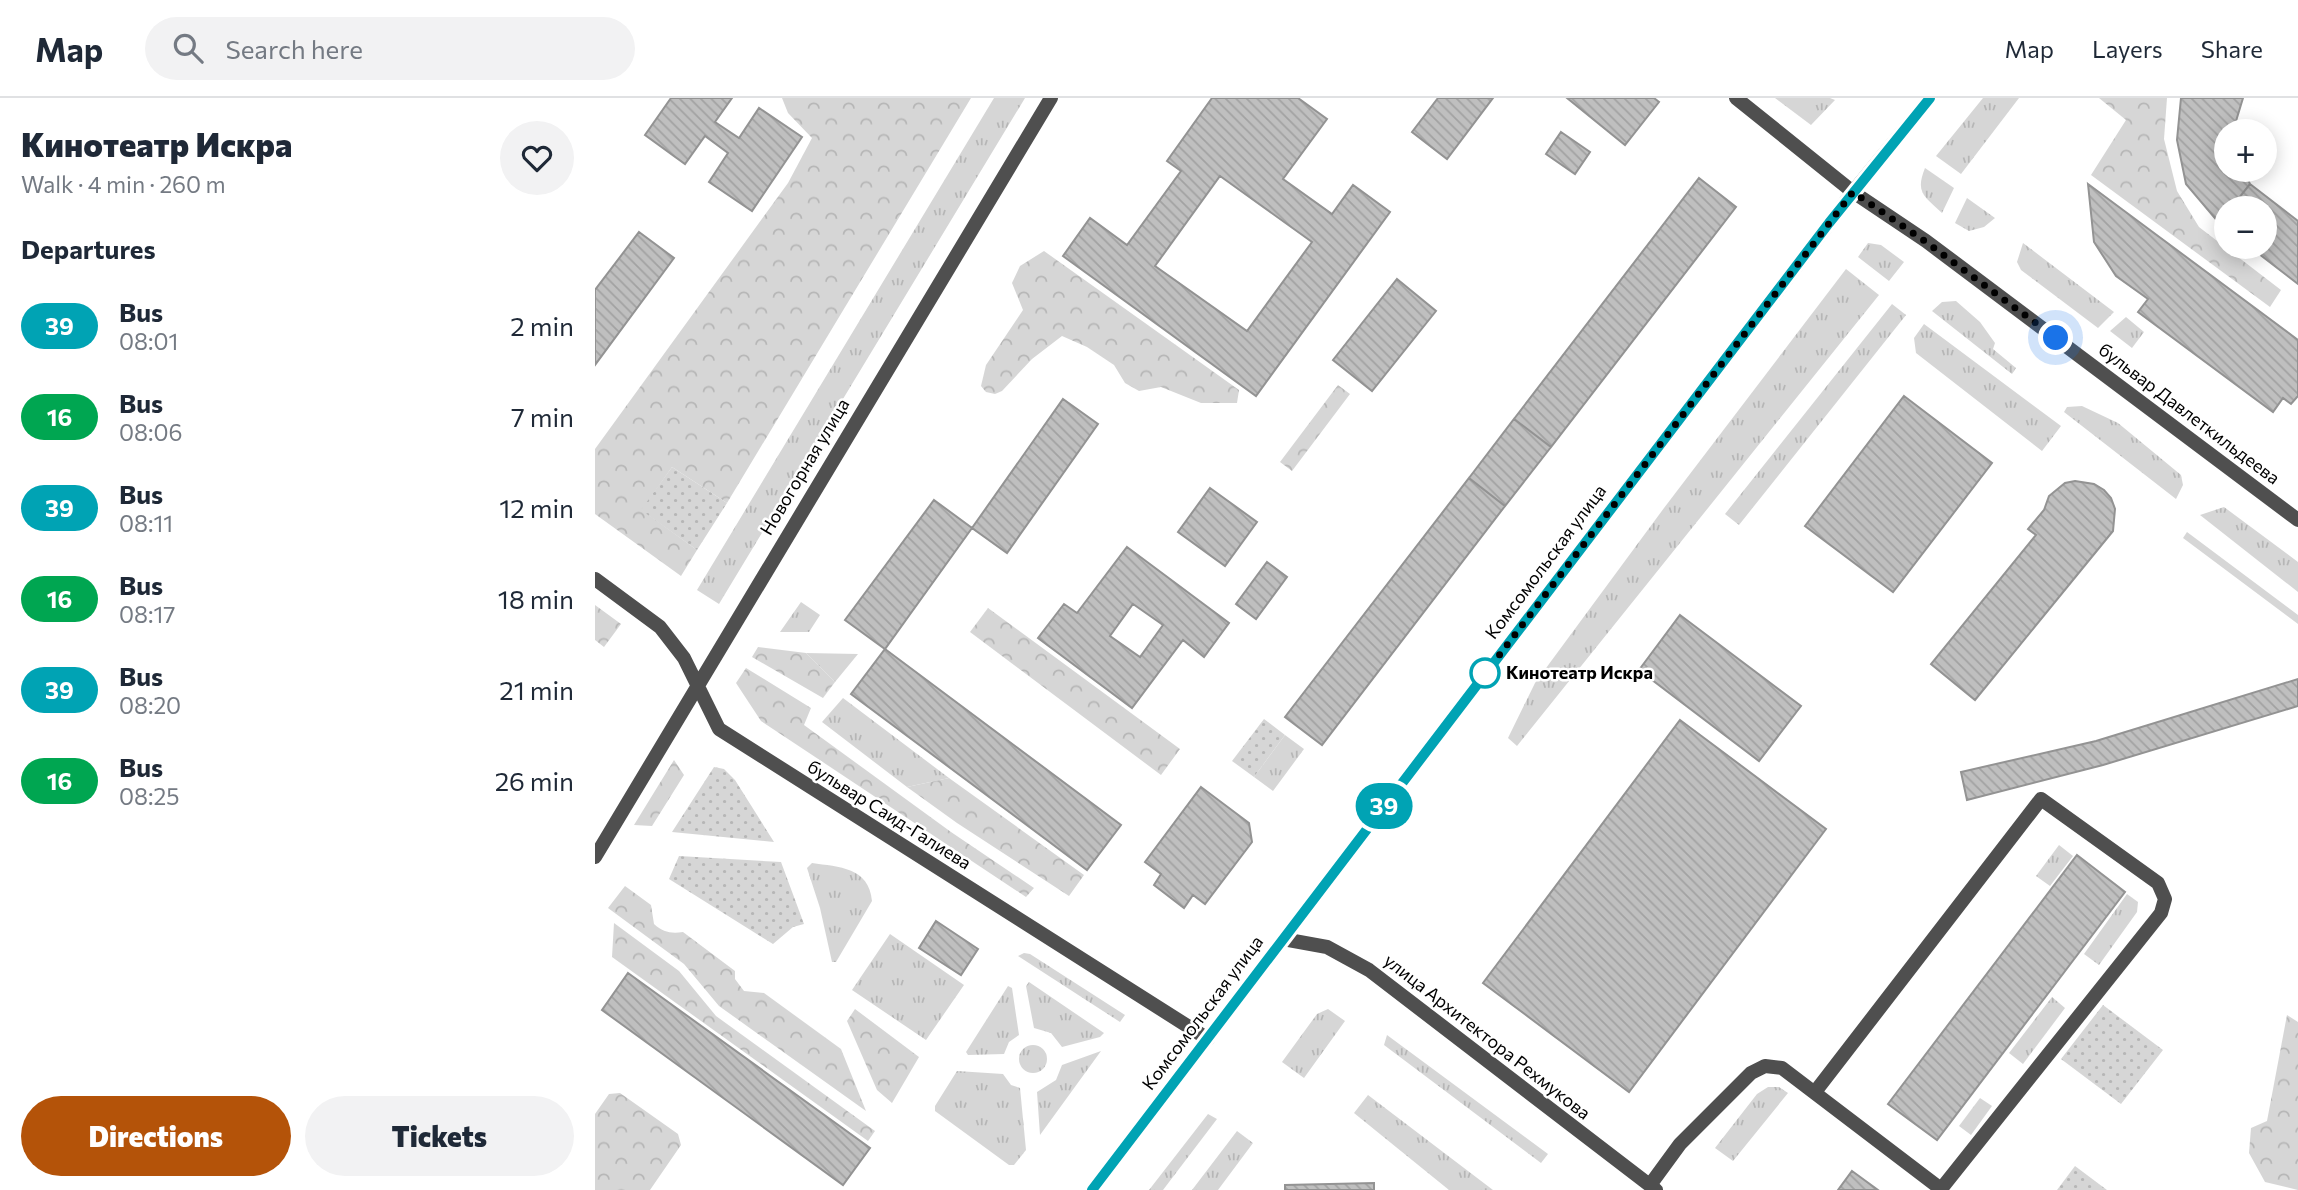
<!DOCTYPE html>
<html lang="en">
<head>
<meta charset="utf-8">
<style>
  body { margin:0; font-family:Commissioner,sans-serif; background:#f2f2f3; color:#1f2937; height:100vh; display:flex; flex-direction:column; font-size:26px; white-space:nowrap }
  * { box-sizing:border-box; margin:0 }
  p { font-size:23px; color:#747a83 }
  .icon { flex:none; width:38px; height:38px; fill:none; stroke:currentColor; stroke-width:2; stroke-linecap:round; stroke-linejoin:round }
  .map { position:relative; flex:1; overflow:hidden }
  .side { display:flex; flex-direction:column; background:#fff; width:595px }
  .side>* { flex:none }
  .badge { padding:0 14px; border-radius:23px; font-size:24px; line-height:46px }
  .controls { position:absolute; left:1619px; top:21px; display:grid; gap:14px }
  .controls a { display:grid; place-items:center; width:63px; height:63px; border-radius:50%; background:#fff; box-shadow:0 4px 18px #0003; font-size:35px }
  .you { position:absolute; width:35px; height:35px; margin:-18px; border:5px solid #fff; border-radius:50%; background:#1a73e8; box-shadow:0 0 0 10px #1a73e833 }
  .map>.badge { position:absolute; translate:-50% -50%; box-shadow:0 0 0 4px #fff }
  h2 { padding:0 21px; font-size:26px; line-height:63px }
  .round { display:grid; place-items:center; flex:none; width:74px; height:74px; border-radius:37px; background:#f2f2f3 }
  .overview { display:flex; align-items:center; justify-content:space-between; height:119px; padding:0 21px }
  h1 { font-size:33px; font-weight:800; line-height:52px }
  .primary-button { display:flex; gap:14px; margin-top:auto; padding:14px 21px }
  .primary-button a { flex:1; height:80px; border-radius:42px; background:#b45309; color:#fff; font-size:28px; font-weight:800; line-height:80px; text-align:center }
  .primary-button a+a { background:#f2f2f3; color:#1f2937 }
  ul { padding:0; list-style:none }
  li { display:flex; align-items:center; gap:21px; height:91px; padding:0 21px }
  li div { flex:1 }
  li b { display:block; font-size:26px }
  li em { font-style:normal }
  li .badge { min-width:77px; font-weight:700; text-align:center }
  header { display:flex; align-items:center; gap:42px; box-sizing:border-box; height:98px; padding:0 35px; background:#fff; border-bottom:2px solid #e0e1e3 }
  header strong { font-size:33px }
  nav { display:flex; gap:38px; margin-inline-start:auto; font-size:24px }
  .search { width:490px; height:63px; background:#f2f2f3; display:flex; align-items:center; gap:18px; box-sizing:border-box; padding:0 24px; border-radius:38px; color:#747a83; font-size:26px }
  main { display:flex; flex:1; min-height:0 }
  .map>svg:first-child { display:block }
</style>
</head>
<body>
<header>
<strong>Map</strong>
<div class="search"><svg class="icon" aria-label="search" viewBox="0 0 24 24"><circle cx="10" cy="10" r="6"/><path d="M15 15l6 6"/></svg>Search here</div>
<nav><a>Map</a><a>Layers</a><a>Share</a></nav>
</header>
<main>
<section class="side">
<div class="overview"><div><h1>Кинотеатр Искра</h1><p>Walk · 4 min · 260 m</p></div><a class="round"><svg class="icon" aria-label="heart" viewBox="0 0 24 24"><path d="M12 20l-8-8c-3-5 5-10 8-4 3-6 11-1 8 4z"/></svg></a></div>
<h2>Departures</h2>
<ul>
<li><span class="badge" style="background:#00a3b4;color:#fff">39</span><div><b>Bus</b><p>08:01</p></div><em>2 min</em></li>
<li><span class="badge" style="background:#00a651;color:#fff">16</span><div><b>Bus</b><p>08:06</p></div><em>7 min</em></li>
<li><span class="badge" style="background:#00a3b4;color:#fff">39</span><div><b>Bus</b><p>08:11</p></div><em>12 min</em></li>
<li><span class="badge" style="background:#00a651;color:#fff">16</span><div><b>Bus</b><p>08:17</p></div><em>18 min</em></li>
<li><span class="badge" style="background:#00a3b4;color:#fff">39</span><div><b>Bus</b><p>08:20</p></div><em>21 min</em></li>
<li><span class="badge" style="background:#00a651;color:#fff">16</span><div><b>Bus</b><p>08:25</p></div><em>26 min</em></li>
</ul>
<div class="primary-button"><a>Directions</a><a>Tickets</a></div>
</section>
<div class="map">
<svg width="1703" height="1092" viewBox="0 0 1703 1092">
  <defs>
    <pattern id="grass-tufts" width="24" height="20" patternUnits="userSpaceOnUse" patternTransform="scale(1.75)"><rect width="24" height="20" fill="#d6d6d6"/><path d="M3 7l-1-3M5 7V3M7 7l1-3M15 17l-1-3M17 17v-4M19 17l1-3" fill="none" stroke="#b6b6b6"/></pattern>
    <pattern id="forest-crowns" width="20" height="18" patternUnits="userSpaceOnUse" patternTransform="scale(1.75)"><rect width="20" height="18" fill="#d6d6d6"/><path d="M2 6a3 3 0 1 1 6 0M12 15a3 3 0 1 1 6 0" fill="none" stroke="#b6b6b6"/></pattern>
    <pattern id="park-dots" width="8" height="8" patternUnits="userSpaceOnUse" patternTransform="scale(1.75)"><rect width="8" height="8" fill="#d6d6d6"/><path d="M2 2h.1M6 6h.1" fill="none" stroke="#b6b6b6" stroke-width="1.8" stroke-linecap="round"/></pattern>
    <pattern id="building-back-hatch" width="6" height="6" patternUnits="userSpaceOnUse" patternTransform="scale(1.75)"><rect width="6" height="6" fill="#bfbfbf"/><path d="M-1 5l2 2M0 0l6 6M5-1l2 2" fill="none" stroke="#a2a2a2"/></pattern>
  </defs>
  <rect width="100%" height="100%" fill="#fff"/>
  <!-- grass -->
  <path fill="url(#grass-tufts)" d="M 399,0 L 430,0 L 124,506 L 102,492 Z
    M 1180,0 L 1235,0 L 1240,2 L 1216,27 Z
    M 1388,0 L 1424,0 L 1366,76 L 1341,58 Z
    M 1330,70 L 1359,90 L 1347,115 C 1329,98 1320,95 1330,70 Z
    M 1372,100 L 1400,120 L 1389,129 L 1374,133 L 1360,125 Z
    M 1273,145 L 1286,147 L 1309,164 L 1294,183 L 1263,159 Z
    M 1428,145 L 1519,214 L 1503,230 L 1426,172 L 1422,164 Z
    M 1251,171 L 1284,197 L 922,648 L 913,640 L 940,585 L 1069,410 Z
    M 1361,203 L 1385,224 L 1400,245 L 1398,251 L 1421,270 L 1417,276 L 1337,213 L 1347,204 Z
    M 1297,206 L 1311,217 L 1144,427 L 1130,416 Z
    M 1531,219 L 1549,234 L 1537,250 L 1515,233 Z
    M 1329,226 L 1466,328 L 1447,353 L 1321,255 L 1319,240 Z
    M 1487,308 L 1523,325 L 1586,377 L 1588,387 L 1581,401 L 1469,314 L 1472,309 Z
    M 1629,409 L 1703,464 L 1703,494 L 1605,417 Z
    M 1592,434 L 1703,517 L 1703,526 L 1588,440 Z
    M 206,504 L 225,517 L 214,534 L 185,534 Z
    M 211,555 L 263,556 L 240,584 Z
    M 248,600 L 354,680 L 312,689 L 227,624 Z
    M 690,637 L 709,651 L 678,693 L 659,679 Z
    M 1464,747 L 1478,758 L 1455,788 L 1441,778 Z
    M 217,765 C 244,769 274,769 277,803 L 241,864 L 237,864 L 225,810 L 212,770 Z
    M 1532,796 L 1543,804 L 1542,814 L 1504,867 L 1489,856 Z
    M 295,836 L 369,887 L 331,942 L 257,892 Z
    M 429,855 L 435,856 L 530,917 L 525,924 L 423,858 Z
    M 434,884 L 509,935 L 505,939 L 467,949 L 456,935 L 439,930 L 431,888 Z
    M 413,888 L 417,890 L 424,937 L 414,944 L 409,956 L 373,957 L 371,954 Z
    M 1457,899 L 1470,910 L 1428,966 L 1414,955 Z
    M 733,911 L 750,923 L 709,980 L 687,964 L 722,916 Z
    M 792,937 L 953,1056 L 946,1065 L 789,947 Z
    M424 961a14 14 0 1 1 28 0a14 14 0 1 1-28 0Z
    M 506,953 L 445,1037 L 442,994 L 461,982 L 467,967 Z
    M 362,973 L 408,976 L 416,987 L 425,990 L 431,1052 L 419,1067 L 414,1067 L 340,1013 L 340,1008 Z
    M 1173,989 L 1184,989 L 1193,995 L 1138,1063 L 1120,1050 L 1162,996 Z
    M 773,997 L 898,1092 L 854,1092 L 759,1015 Z
    M 1385,1000 L 1397,1008 L 1376,1037 L 1364,1028 Z
    M 613,1016 L 622,1021 L 568,1092 L 554,1092 Z
    M 642,1033 L 658,1045 L 623,1092 L 597,1092 Z"/>
  <!-- forest -->
  <path fill="url(#forest-crowns)" d="M 187,0 L 376,0 L 132,405 L 77,369 L 47,412 L 102,452 L 86,478 L 0,416 L 0,351 L 193,85 L 217,40 L 193,15 Z
    M 1504,0 L 1572,0 L 1569,41 L 1582,93 L 1604,129 L 1686,192 L 1675,209 L 1496,77 L 1531,22 Z
    M 449,153 L 644,292 L 642,305 L 606,305 L 566,289 L 544,293 L 530,285 L 519,267 L 492,249 L 467,238 L 437,261 L 407,293 L 400,296 L 391,294 L 386,288 L 391,267 L 428,212 L 417,185 L 425,168 Z
    M 743,287 L 755,296 L 697,373 L 685,364 Z
    M 0,507 L 26,526 L 9,549 L 0,542 Z
    M 393,510 L 585,651 L 566,677 L 375,534 Z
    M 163,549 L 211,555 L 240,584 L 228,600 L 157,559 Z
    M 151,570 L 216,610 L 209,627 L 356,734 L 439,790 L 431,799 L 166,623 L 141,585 Z
    M 79,662 L 89,677 L 57,728 L 39,727 Z
    M 354,680 L 489,777 L 474,798 L 362,725 L 312,689 Z
    M 30,788 L 56,807 L 59,826 C 68,834 76,836 88,834 L 140,873 L 140,881 L 149,893 L 169,895 L 246,951 L 271,1013 L 124,908 L 89,866 L 13,810 Z
    M 19,825 L 84,873 L 121,918 L 280,1033 L 273,1043 L 17,859 Z
    M 260,911 L 324,959 L 297,1005 L 282,992 L 252,923 Z
    M 1692,917 L 1703,924 L 1703,1092 L 1670,1084 L 1654,1055 L 1656,1030 L 1672,1023 Z
    M 25,995 L 83,1036 L 86,1047 L 55,1092 L 0,1092 L 0,1016 L 14,996 Z"/>
  <!-- park -->
  <path fill="url(#park-dots)" d="M 77,369 L 132,405 L 102,452 L 46,412 Z
    M 669,621 L 690,637 L 659,679 L 637,663 Z
    M 119,669 L 129,671 L 140,682 L 179,744 L 77,734 Z
    M 84,758 L 186,764 L 209,826 L 198,829 L 178,846 L 74,781 Z
    M 1508,907 L 1568,952 L 1526,1006 L 1466,961 Z
    M 1480,1068 L 1512,1092 L 1462,1092 Z"/>
  <!-- building -->
  <path fill="url(#building-back-hatch)" stroke="#939393" stroke-width="2" fill-rule="evenodd" d="M 76,0 L 137,0 L 120,24 L 144,40 L 164,10 L 207,39 L 157,113 L 114,84 L 133,55 L 110,38 L 90,66 L 50,37 Z
    M 617,0 L 703,0 L 732,21 L 688,81 L 737,116 L 758,87 L 795,114 L 661,298 L 468,158 L 495,120 L 532,147 L 586,73 L 572,63 ZM 625,78 L 717,144 L 652,233 L 560,168 Z
    M 843,0 L 898,0 L 852,61 L 817,34 Z
    M 972,0 L 1059,0 L 1064,4 L 1030,47 Z
    M 1586,0 L 1648,0 L 1638,33 L 1631,33 L 1631,72 L 1649,72 L 1655,86 L 1636,110 L 1631,110 L 1631,117 L 1624,125 L 1591,86 L 1582,42 Z
    M 966,34 L 995,54 L 980,76 L 951,56 Z
    M 1104,80 L 1141,109 L 956,349 L 919,321 Z
    M 1493,86 L 1703,242 L 1703,298 L 1696,306 L 1688,300 L 1678,314 L 1543,214 L 1553,201 L 1521,178 L 1499,144 Z
    M 1655,86 L 1703,123 L 1703,186 L 1655,149 L 1670,149 L 1670,110 L 1636,110 Z
    M 44,134 L 79,160 L 0,267 L 0,192 Z
    M 802,181 L 841,213 L 777,293 L 738,262 Z
    M 1309,298 L 1397,365 L 1298,494 L 1210,428 Z
    M 468,301 L 503,326 L 412,455 L 377,430 Z
    M 919,321 L 956,349 L 910,408 L 874,380 Z
    M 874,380 L 910,408 L 727,647 L 690,619 Z
    M 1480,383 L 1499,386 L 1509,392 L 1516,400 L 1520,411 L 1518,433 L 1380,602 L 1336,566 L 1441,437 L 1433,431 L 1449,412 L 1454,398 L 1470,385 Z
    M 615,390 L 662,424 L 630,468 L 583,434 Z
    M 339,402 L 377,430 L 290,551 L 250,522 Z
    M 532,449 L 634,525 L 609,559 L 588,542 L 537,610 L 443,540 L 469,506 L 482,515 ZM 538,506 L 568,527 L 545,559 L 515,538 Z
    M 672,464 L 692,479 L 661,521 L 641,506 Z
    M 1085,517 L 1206,608 L 1164,663 L 1044,572 Z
    M 290,551 L 526,727 L 492,772 L 256,596 Z
    M 1703,581 L 1703,608 L 1508,667 L 1372,702 L 1366,674 L 1501,643 Z
    M 1085,622 L 1231,731 L 1034,994 L 888,885 Z
    M 606,689 L 654,725 L 657,744 L 610,806 L 598,797 L 589,810 L 559,787 L 566,776 L 550,764 Z
    M 1482,757 L 1530,794 L 1342,1042 L 1293,1006 Z
    M 341,823 L 383,851 L 366,877 L 324,850 Z
    M 33,875 L 275,1050 L 248,1087 L 7,912 Z
    M 1257,1073 L 1283,1092 L 1243,1092 Z
    M 779,1085 L 779,1092 L 690,1092 L 690,1087 Z"/>
  <g fill="none" stroke-linecap="round" stroke-linejoin="round">
    <!-- minor -->
    <path stroke="#4f4f4f" stroke-width="14" d="M 1258,94 L 1331,143 L 1703,422
      M 0,481 L 65,529 L 89,560 L 124,631 L 613,941
      M 0,759 L 456,0
      M 688,841 L 732,849 L 774,872 L 1061,1092
      M 1055,1087 L 1085,1046 L 1156,975 L 1170,968 L 1187,970 L 1346,1091 L 1566,815 L 1570,801 L 1563,785 L 1446,701 L 1220,994"/>
    <!-- tertiary -->
    <path stroke="#4f4f4f" stroke-width="14" d="M 1141,0 L 1258,94"/>
    <!-- secondary -->
    <path stroke="#1c1c1c" stroke-width="14" d="M 497,1092 L 1258,94 L 1335,0"/>
  </g>
  <g fill="none" stroke-linecap="round" stroke-linejoin="round">
    <defs>
      <path id="line" d="M 497,1092 L 1234,125 L 1335,0"/>
    </defs>
    <!-- line casing -->
    <use href="#line" stroke="#fff" stroke-width="16"/>
    <!-- line -->
    <use href="#line" stroke="#00a3b4" stroke-width="10"/>
    <!-- walk -->
    <path stroke="#000" stroke-width="7" stroke-dasharray="0 12.6" d="M 890,575 L 886,581 L 1258,94 L 1331,144 L 1461,240"/>
  </g>
  <!-- markers -->
  <circle fill="#fff" stroke="#00a3b4" stroke-width="3.5" cx="890" cy="575" r="14"/>
  <g text-anchor="middle" stroke-width="5" stroke-linejoin="round" paint-order="stroke">
    <!-- street labels -->
    <g font-size="18" fill="#000" stroke="#fff">
      <text transform="translate(1594 316) rotate(37)" y="6">бульвар Давлеткильдеева</text>
      <text transform="translate(210 369) rotate(-59)" y="6">Новогорная улица</text>
      <text transform="translate(951 464) rotate(-53)" y="6">Комсомольская улица</text>
      <text transform="translate(294 717) rotate(32)" y="6">бульвар Саид-Галиева</text>
      <text transform="translate(608 915) rotate(-53)" y="6">Комсомольская улица</text>
      <text transform="translate(892 939) rotate(38)" y="6">улица Архитектора Рехмукова</text>
    </g>
    <!-- stop labels -->
    <g font-size="18" font-weight="bold" fill="#000" stroke="#fff" text-anchor="start">
      <text x="911" y="581">Кинотеатр Искра</text>
    </g>
  </g>
</svg>
<div class="controls">
<a>+</a>
<a>−</a>
</div>
<div class="you" style="left:1461px;top:240px"></div>
<b class="badge" style="left:789px;top:708px;background:#00a3b4;color:#fff">39</b>
</div>
</main>
</body>
</html>
